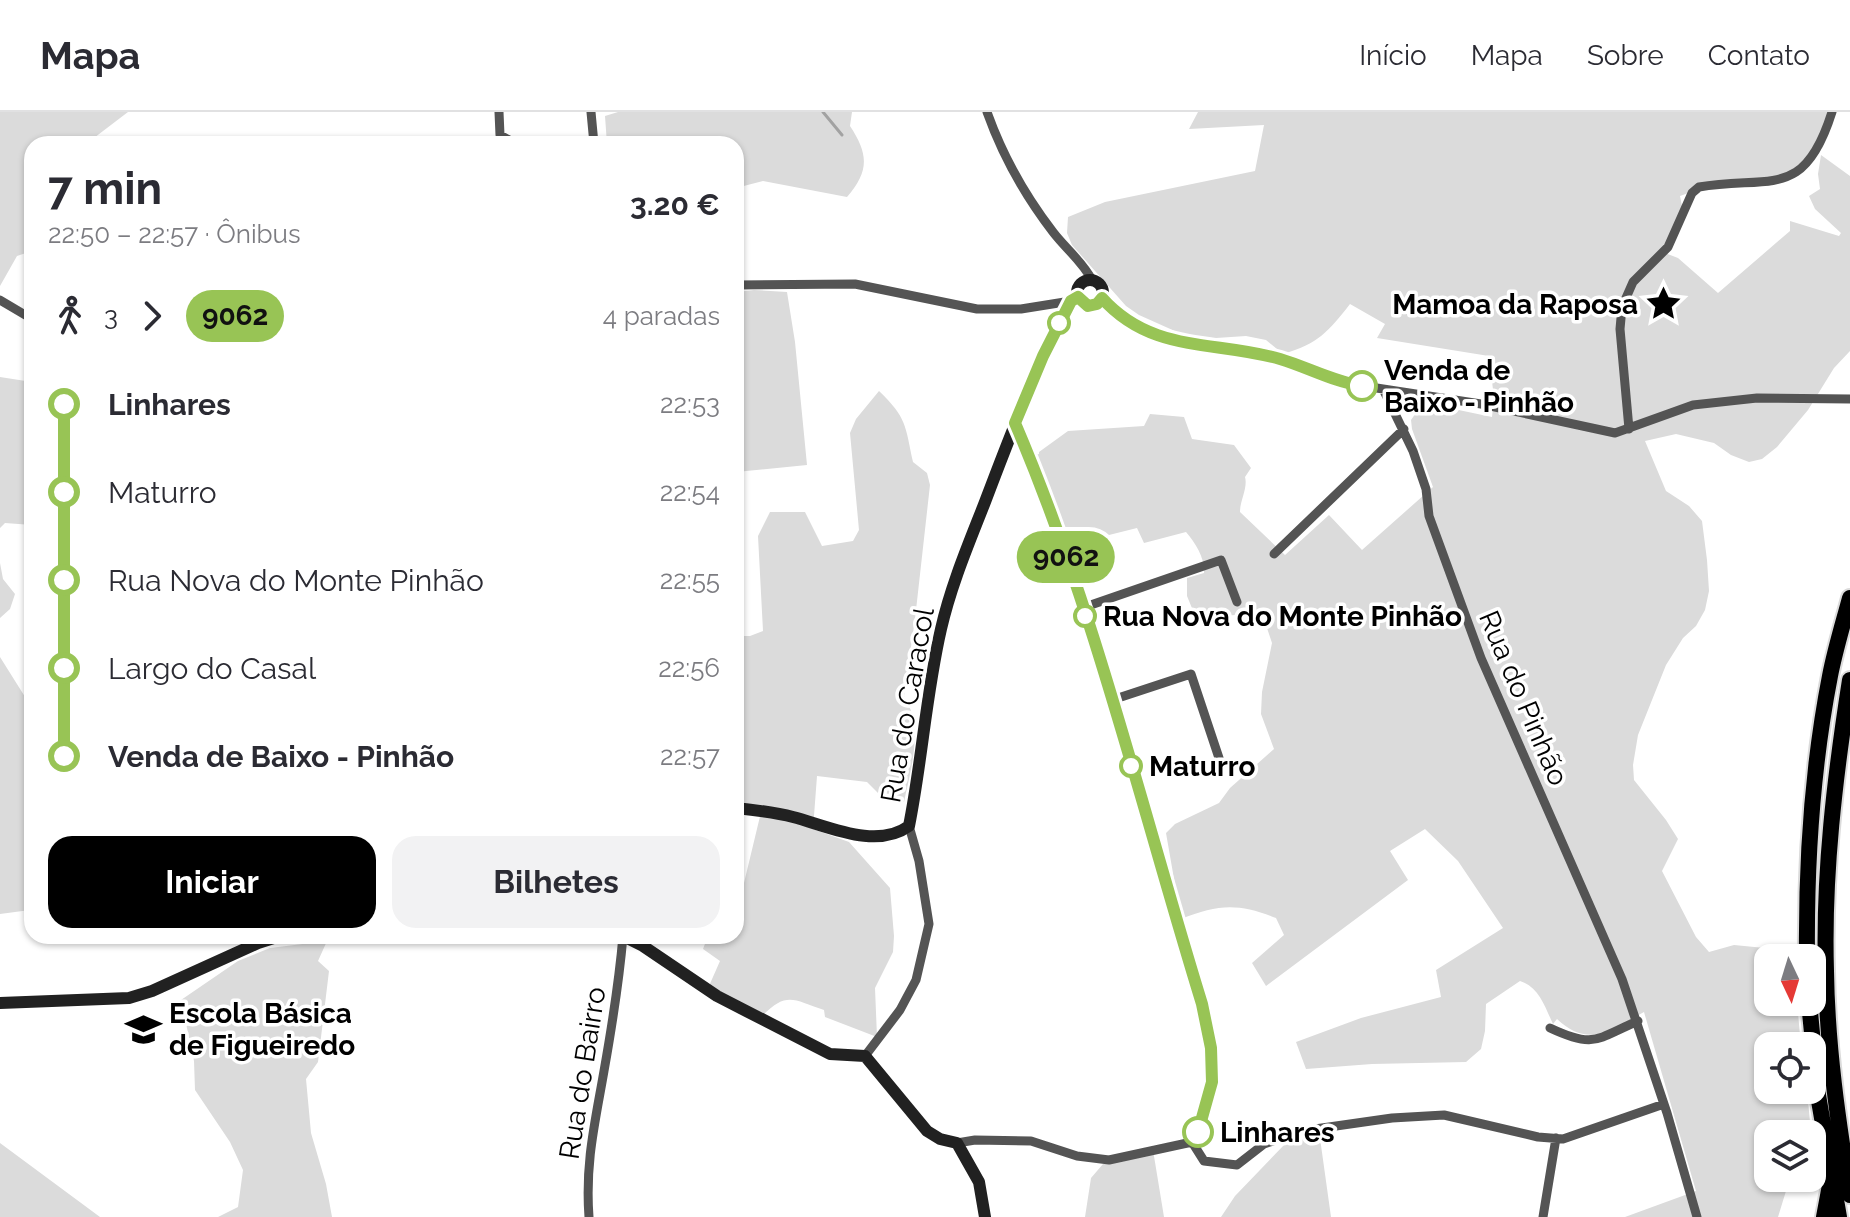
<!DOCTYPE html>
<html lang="pt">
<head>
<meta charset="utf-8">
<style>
  body { margin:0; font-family:Raleway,sans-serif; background:#f2f2f3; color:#2b2b33; height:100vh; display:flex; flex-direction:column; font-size:30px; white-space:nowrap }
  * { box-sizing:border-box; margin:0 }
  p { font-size:26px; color:#7c7c81 }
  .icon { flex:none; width:44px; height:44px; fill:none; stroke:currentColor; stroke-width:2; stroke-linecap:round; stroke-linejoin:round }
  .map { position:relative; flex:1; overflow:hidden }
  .sheet { position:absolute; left:24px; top:24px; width:720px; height:808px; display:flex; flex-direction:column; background:#fff; border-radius:24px; box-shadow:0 2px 6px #0004 }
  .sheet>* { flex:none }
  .badge { padding:0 16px; border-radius:26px; font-size:28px; line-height:52px }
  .needle { width:52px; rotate:176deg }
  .buttons { position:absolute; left:1754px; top:832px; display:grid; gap:16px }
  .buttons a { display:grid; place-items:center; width:72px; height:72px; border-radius:16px; background:#fff; box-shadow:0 2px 6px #0004; font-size:40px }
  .map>.badge { position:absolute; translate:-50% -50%; box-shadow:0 0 0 4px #fff }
  .legs { display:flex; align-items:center; gap:12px; height:88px; padding:0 24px; font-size:26px }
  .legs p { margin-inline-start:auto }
  .headline { display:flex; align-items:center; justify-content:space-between; height:136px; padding:0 24px }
  h1 { font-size:44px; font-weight:700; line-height:60px }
  .action { display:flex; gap:16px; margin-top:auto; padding:16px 24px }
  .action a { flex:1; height:92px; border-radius:24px; background:#000; color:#fff; font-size:32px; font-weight:700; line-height:92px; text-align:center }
  .action a+a { background:#f2f2f3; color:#2b2b33 }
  ul { padding:0 24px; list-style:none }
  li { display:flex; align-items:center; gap:28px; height:88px; font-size:30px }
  li i { display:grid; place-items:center; width:12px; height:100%; margin:0 10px; background:currentColor }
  li i::after { content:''; width:20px; height:20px; margin:-10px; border:6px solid; border-radius:50%; background:#fff }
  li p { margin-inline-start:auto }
  li:first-child i { background:linear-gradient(#0000 50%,currentColor 0) }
  li:last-child i { background:linear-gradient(currentColor 50%,#0000 0) }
  header { display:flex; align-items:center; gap:48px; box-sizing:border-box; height:112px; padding:0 40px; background:#fff; border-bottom:2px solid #e1e1e2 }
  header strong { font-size:38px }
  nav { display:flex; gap:44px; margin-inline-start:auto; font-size:28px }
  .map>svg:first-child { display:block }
</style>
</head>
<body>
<header>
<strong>Mapa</strong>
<nav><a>Início</a><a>Mapa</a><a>Sobre</a><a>Contato</a></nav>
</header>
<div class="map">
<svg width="1850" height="1105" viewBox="0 0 1850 1105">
  <rect width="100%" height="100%" fill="#fff"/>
  <!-- green -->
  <path fill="#dbdbdb" d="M 0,0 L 128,0 L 86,32 L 32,32 L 32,139 L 17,144 L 0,174 Z
    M 618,0 L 852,0 L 850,14 C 869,43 869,59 847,85 L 763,69 L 736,76 L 736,32 L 607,32 L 605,4 Z
    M 1198,0 L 1831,0 L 1823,35 L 1801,61 L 1768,74 L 1713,72 L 1680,84 L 1682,94 L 1665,141 L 1678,146 L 1718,181 L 1790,119 L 1790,109 L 1839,124 L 1841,121 L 1815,97 L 1809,84 L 1820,77 L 1818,62 L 1821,43 L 1850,64 L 1850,239 L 1834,256 L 1808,298 L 1777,335 L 1762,347 L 1749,350 L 1731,343 L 1714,331 L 1676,322 L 1645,329 L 1666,379 L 1689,394 L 1702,409 L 1707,448 L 1709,479 L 1705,498 L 1696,514 L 1683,526 L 1666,553 L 1638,623 L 1633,653 L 1634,668 L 1666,708 L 1678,727 L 1662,759 L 1696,825 L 1709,840 L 1734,833 L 1794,839 L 1795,846 L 1768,846 L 1768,890 L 1797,890 L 1801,934 L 1768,934 L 1768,978 L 1807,978 L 1810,1010 L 1806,1022 L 1768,1022 L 1768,1066 L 1790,1066 L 1778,1105 L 1625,1105 L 1696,1079 L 1644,900 C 1611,918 1589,937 1557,907 L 1553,912 C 1545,895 1539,875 1520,869 L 1486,892 L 1485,919 L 1481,937 L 1466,950 L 1372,952 L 1306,957 L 1296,930 L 1361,906 L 1441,885 L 1436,858 L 1503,816 L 1458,749 L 1425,717 L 1390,739 L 1408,768 L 1266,874 L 1252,851 L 1284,823 L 1276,806 C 1239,791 1218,792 1181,807 L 1166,721 L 1175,712 L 1219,691 L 1230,676 L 1274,637 L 1261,602 L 1262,580 L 1272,531 L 1262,501 L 1196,506 L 1187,484 L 1187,466 L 1204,461 C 1205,446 1196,432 1186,420 L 1144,431 L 1137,416 L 1105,424 L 1090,432 L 1088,429 L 1069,436 L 1065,422 L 1059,424 L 1030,344 L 1039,342 L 1039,340 L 1068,319 L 1144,314 L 1150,302 L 1184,305 L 1192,327 L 1234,333 L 1251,356 L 1245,365 C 1248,376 1240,388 1240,400 L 1285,443 L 1329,403 L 1362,438 L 1433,375 L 1412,317 L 1411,308 L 1418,298 L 1430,292 L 1492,305 L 1494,286 L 1489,244 L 1377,226 L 1385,212 L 1350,192 C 1329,219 1318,232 1283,242 L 1266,228 L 1246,224 L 1201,227 L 1177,220 L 1139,203 L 1126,194 L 1072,133 L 1067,121 L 1068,105 L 1105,90 L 1255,59 L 1264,13 L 1189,17 Z
    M 754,178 L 787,180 L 795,230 L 807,353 L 736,360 L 736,180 Z
    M 0,265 L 32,270 L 32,413 L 5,411 L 0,416 Z
    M 879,279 C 907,306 905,313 913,350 L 927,361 L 930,373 L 915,507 L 904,584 C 924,615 911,656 904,690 L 885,688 L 867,670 L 817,664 L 813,717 L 849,730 L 890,776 L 894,824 L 893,840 L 875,876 L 877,925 L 825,905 L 824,898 C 794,888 787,879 763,903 L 709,874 L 720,849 L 703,837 L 708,824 L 736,824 L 736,772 L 744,771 L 762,696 L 736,697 L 736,524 L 750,524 L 763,519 L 758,424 L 770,400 L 805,400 L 822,434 L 853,429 L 859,418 L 850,321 L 856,307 Z
    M 0,451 L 3,467 L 15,482 L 10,497 L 0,506 Z
    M 0,545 L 32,596 L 32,794 L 30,798 L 0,802 Z
    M 327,829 L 318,849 L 329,859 L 318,950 L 306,967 L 311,1021 L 326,1072 L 332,1105 L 218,1105 L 238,1095 L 243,1058 L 230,1030 L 195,978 L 194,949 L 181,888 L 238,849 L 270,836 Z
    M 1319,1019 L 1331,1105 L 1221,1105 L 1235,1084 L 1284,1033 Z
    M 0,1031 L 100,1105 L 0,1105 Z
    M 1153,1038 L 1164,1105 L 1085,1105 L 1091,1066 L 1103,1052 Z"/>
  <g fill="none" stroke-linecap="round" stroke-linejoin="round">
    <!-- stream -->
    <path stroke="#a2a2a2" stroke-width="3" d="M 823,0 L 842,23"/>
    <defs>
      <path id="highway" d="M 1850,568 C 1835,664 1823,762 1826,859 C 1827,934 1838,1010 1850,1083
        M 1807,846 C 1806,753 1812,656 1830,564 C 1835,538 1843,512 1850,486
        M 1809,890 L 1818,983 L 1839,1105
        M 1824,1105 L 1830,1073"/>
    </defs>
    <!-- highway casing -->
    <use href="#highway" stroke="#dbdbdb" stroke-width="20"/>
    <!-- street -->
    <path stroke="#545454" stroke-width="9" d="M 499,0 L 500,23 L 516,32
      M 591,0 L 594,32
      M 987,0 C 1002,42 1026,85 1053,120 C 1066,137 1082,149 1092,168
      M 736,173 L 855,172 L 977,197 L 1021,197 L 1071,189
      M 1102,186 L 1114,200 L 1133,214 L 1169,228 L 1277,246 L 1357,273 L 1481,292 L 1615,321 L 1693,293 L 1757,286 L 1850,287
      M 0,188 L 32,207
      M 1383,277 L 1413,339 L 1426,377 L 1429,404 L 1481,546 L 1622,867 L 1667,1001 L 1697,1105
      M 1015,311 C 1095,498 1142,698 1202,892 C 1211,936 1216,956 1204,1000 C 1201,1011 1199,1021 1192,1030
      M 1629,317 L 1620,217 L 1622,195 L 1633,170 L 1668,135 L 1692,81 L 1699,75 C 1771,63 1804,89 1832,0
      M 1274,442 L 1404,317
      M 1082,496 L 1221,448 L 1237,490
      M 1112,588 L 1191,562 L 1219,646
      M 1550,916 C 1595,937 1596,927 1638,909
      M 865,944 L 900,898 L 916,868 L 929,812 L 919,749 L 909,714
      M 1192,1030 L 1204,1049 L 1237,1053 L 1264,1032 L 1301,1019 L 1392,1006 L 1444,1003 L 1538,1025 L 1563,1027 L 1664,992
      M 957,1031 L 975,1028 L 1031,1029 L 1077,1044 L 1109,1048 L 1192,1030
      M 589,1105 C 585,1051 595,1011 604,959 C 612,914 619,870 623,824
      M 1543,1105 L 1556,1026"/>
    <!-- secondary -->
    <path stroke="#212121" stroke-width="12" d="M1077 181a13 13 0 1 1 26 0a13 13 0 1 1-26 0Z
      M 736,696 C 755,698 774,700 793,705 C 828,714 876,738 909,714 C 922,649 926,582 941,517 C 951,473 969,431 985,390 C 1011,321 1037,254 1071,189 L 1078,185
      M 623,824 L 643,834 L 717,884 L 830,942 L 865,944 L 927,1019 L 940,1027 L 957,1031 L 979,1070 L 985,1105
      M 0,891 L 129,886 L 152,879 L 258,831 L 280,824"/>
    <!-- highway -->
    <use href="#highway" stroke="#000" stroke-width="16"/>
  </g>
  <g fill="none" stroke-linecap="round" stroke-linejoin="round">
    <defs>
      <path id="line-1" d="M 1198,1020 L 1212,970 L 1211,936 L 1202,892 C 1142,698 1095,498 1015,311 L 1043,244 L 1071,189 L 1078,185 L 1088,194 L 1097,192 L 1102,186 C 1152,242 1215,228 1280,247 C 1307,255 1334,270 1362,274"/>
    </defs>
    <!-- line-1 casing -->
    <use href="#line-1" stroke="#fff" stroke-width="18"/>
    <!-- line-1 -->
    <use href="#line-1" stroke="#98c455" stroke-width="12"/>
  </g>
  <!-- icons -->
  <defs>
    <symbol id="sight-bare" viewBox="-9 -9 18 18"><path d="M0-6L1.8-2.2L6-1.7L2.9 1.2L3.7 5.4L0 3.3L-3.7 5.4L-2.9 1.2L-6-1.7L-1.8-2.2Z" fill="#000" stroke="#fff" stroke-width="2.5" paint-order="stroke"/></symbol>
    <symbol id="school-bare" viewBox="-9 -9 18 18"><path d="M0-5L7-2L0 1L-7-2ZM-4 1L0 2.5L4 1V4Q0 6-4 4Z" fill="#000" stroke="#fff" stroke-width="2.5" paint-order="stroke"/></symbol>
  </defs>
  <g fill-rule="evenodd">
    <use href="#sight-bare" x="1638" y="166" width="51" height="51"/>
    <use href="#school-bare" x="118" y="892" width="51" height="51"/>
  </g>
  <!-- markers -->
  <g fill="#fff" stroke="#98c455" stroke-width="4">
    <circle cx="1059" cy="211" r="10"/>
    <circle cx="1362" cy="274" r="14"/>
    <circle cx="1085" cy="504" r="10"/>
    <circle cx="1131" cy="654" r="10"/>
    <circle cx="1198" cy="1020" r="14"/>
  </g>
  <g text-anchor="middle" stroke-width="7" stroke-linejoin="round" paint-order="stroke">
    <!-- poi labels -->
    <g font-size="28" font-weight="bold" fill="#000" stroke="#fff" text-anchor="end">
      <text x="1638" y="202">Mamoa da Raposa</text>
      <text x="169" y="911" text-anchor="start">Escola Básica<tspan x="169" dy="32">de Figueiredo</tspan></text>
    </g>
    <!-- stop labels -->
    <g font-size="28" font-weight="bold" fill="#000" stroke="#fff" text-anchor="start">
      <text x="1384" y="268">Venda de<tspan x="1384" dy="32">Baixo - Pinhão</tspan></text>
      <text x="1103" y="514">Rua Nova do Monte Pinhão</text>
      <text x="1149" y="664">Maturro</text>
      <text x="1220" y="1030">Linhares</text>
    </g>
    <!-- street labels -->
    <g font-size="28" fill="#000" stroke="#fff">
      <text transform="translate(1524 586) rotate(67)" y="10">Rua do Pinhão</text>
      <text transform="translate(907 593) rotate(-80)" y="10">Rua do Caracol</text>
      <text transform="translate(582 961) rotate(-81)" y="10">Rua do Bairro</text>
    </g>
  </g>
</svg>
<div class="buttons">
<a><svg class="needle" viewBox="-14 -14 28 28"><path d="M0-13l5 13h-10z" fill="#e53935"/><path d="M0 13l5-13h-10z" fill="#7c7c81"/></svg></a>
<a><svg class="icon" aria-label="locate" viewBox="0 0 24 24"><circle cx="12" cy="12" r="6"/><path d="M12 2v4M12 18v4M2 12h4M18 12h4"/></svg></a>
<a><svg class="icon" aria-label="layers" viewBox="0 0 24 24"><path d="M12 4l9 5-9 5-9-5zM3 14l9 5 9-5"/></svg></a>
</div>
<b class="badge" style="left:1066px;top:445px;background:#98c455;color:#111">9062</b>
<section class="sheet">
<div class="headline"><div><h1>7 min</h1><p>22:50 – 22:57 · Ônibus</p></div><b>3.20 €</b></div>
<div class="legs"><svg class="icon" aria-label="walk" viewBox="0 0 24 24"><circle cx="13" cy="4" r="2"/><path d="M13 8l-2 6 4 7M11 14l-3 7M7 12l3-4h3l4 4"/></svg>3<svg class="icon" aria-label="forward" viewBox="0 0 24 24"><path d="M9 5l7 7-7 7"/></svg><b class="badge" style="background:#98c455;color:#111">9062</b><p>4 paradas</p></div>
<ul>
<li><i style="color:#98c455"></i><b>Linhares</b><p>22:53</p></li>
<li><i style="color:#98c455"></i><span>Maturro</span><p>22:54</p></li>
<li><i style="color:#98c455"></i><span>Rua Nova do Monte Pinhão</span><p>22:55</p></li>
<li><i style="color:#98c455"></i><span>Largo do Casal</span><p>22:56</p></li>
<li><i style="color:#98c455"></i><b>Venda de Baixo - Pinhão</b><p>22:57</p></li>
</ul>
<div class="action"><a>Iniciar</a><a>Bilhetes</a></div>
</section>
</div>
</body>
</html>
